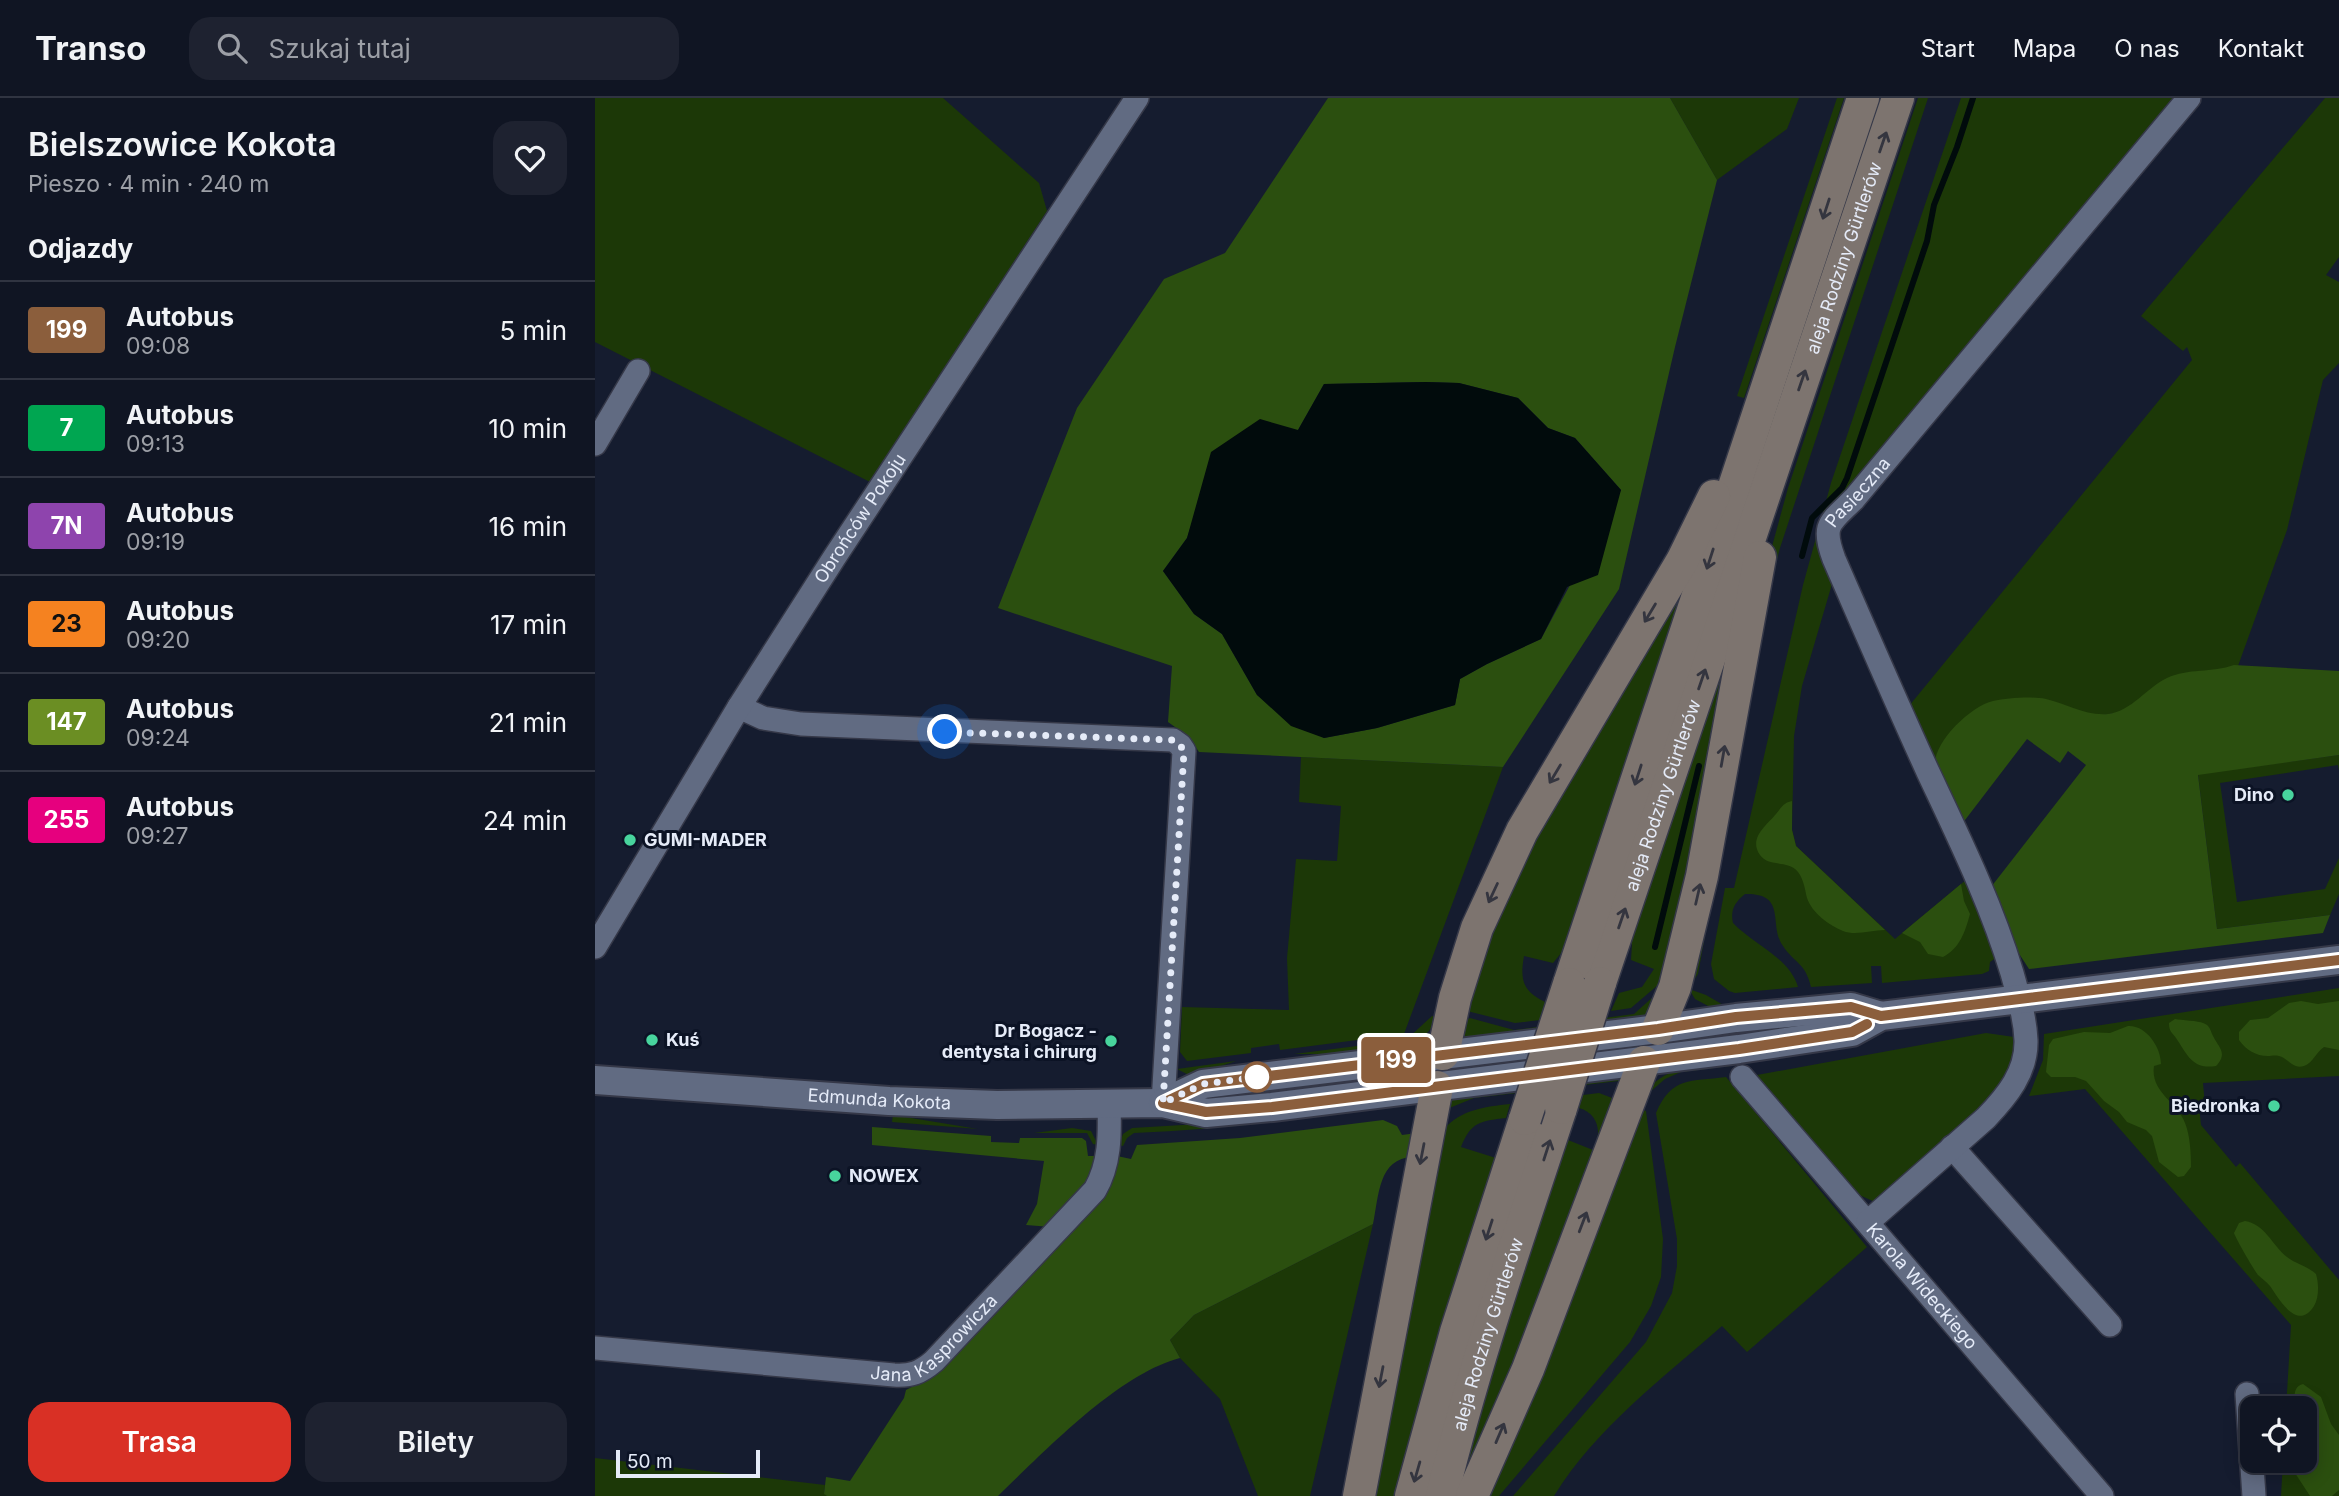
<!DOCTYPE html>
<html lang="pl">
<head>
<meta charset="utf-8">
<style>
  body { margin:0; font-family:Inter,sans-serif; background:#1e2230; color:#f1f3f6; height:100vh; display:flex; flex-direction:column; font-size:26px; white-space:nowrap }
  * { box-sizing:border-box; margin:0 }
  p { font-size:23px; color:#9c9fa6 }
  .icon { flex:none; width:38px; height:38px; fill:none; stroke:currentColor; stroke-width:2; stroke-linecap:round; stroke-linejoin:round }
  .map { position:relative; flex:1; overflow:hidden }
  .side { display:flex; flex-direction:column; background:#101523; width:595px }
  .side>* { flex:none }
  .badge { padding:0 14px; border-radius:5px; font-size:24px; line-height:46px }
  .buttons { position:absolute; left:1645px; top:1298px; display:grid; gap:14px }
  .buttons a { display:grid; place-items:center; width:77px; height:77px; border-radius:14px; background:#101523; box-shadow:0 4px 18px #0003,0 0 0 2px #303441; font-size:35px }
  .scale { position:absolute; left:21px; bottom:18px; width:144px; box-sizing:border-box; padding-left:7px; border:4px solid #e5ebf8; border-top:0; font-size:19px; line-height:24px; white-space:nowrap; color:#e5ebf8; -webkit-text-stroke:5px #0c1325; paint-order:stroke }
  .you { position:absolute; width:35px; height:35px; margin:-18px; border:5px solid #fff; border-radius:50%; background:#1a73e8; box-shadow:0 0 0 10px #1a73e833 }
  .map>.badge { position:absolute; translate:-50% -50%; box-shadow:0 0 0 4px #fff }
  h2 { padding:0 28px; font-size:26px; line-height:63px }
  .round { display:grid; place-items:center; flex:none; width:74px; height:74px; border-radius:21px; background:#1e2230 }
  .overview { display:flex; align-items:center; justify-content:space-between; height:119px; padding:0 28px }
  h1 { font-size:33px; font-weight:600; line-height:52px }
  .button { display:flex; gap:14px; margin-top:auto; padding:14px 28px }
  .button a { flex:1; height:80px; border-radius:21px; background:#d93025; color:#fff; font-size:28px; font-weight:600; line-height:80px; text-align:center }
  .button a+a { background:#1e2230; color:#f1f3f6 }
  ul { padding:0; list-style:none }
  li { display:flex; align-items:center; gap:21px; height:98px; padding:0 28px; border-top:2px solid #303441 }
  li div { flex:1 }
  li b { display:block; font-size:26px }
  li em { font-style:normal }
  li .badge { min-width:77px; font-weight:700; text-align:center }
  header { display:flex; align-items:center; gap:42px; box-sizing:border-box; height:98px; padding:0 35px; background:#101523; border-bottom:2px solid #303441 }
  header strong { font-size:33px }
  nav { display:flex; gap:38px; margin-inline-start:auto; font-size:24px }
  .search { width:490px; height:63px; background:#1e2230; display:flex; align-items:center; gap:18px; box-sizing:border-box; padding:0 24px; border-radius:21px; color:#9c9fa6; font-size:26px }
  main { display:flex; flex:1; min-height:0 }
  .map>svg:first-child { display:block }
</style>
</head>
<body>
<header>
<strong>Transo</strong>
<div class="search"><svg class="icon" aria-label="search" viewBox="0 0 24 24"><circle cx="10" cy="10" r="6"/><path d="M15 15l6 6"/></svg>Szukaj tutaj</div>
<nav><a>Start</a><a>Mapa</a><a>O nas</a><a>Kontakt</a></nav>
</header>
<main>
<section class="side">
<div class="overview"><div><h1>Bielszowice Kokota</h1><p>Pieszo · 4 min · 240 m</p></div><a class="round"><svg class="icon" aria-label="heart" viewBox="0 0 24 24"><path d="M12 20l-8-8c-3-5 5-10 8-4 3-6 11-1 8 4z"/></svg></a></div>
<h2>Odjazdy</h2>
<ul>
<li><span class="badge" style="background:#8b5e3c;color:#fff">199</span><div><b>Autobus</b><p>09:08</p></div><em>5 min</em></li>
<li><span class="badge" style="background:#00a651;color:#fff">7</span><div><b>Autobus</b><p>09:13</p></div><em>10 min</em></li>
<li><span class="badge" style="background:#8e44ad;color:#fff">7N</span><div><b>Autobus</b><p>09:19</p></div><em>16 min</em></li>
<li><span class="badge" style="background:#f58220;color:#111">23</span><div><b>Autobus</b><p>09:20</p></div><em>17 min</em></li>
<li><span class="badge" style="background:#6b8e23;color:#fff">147</span><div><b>Autobus</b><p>09:24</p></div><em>21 min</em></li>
<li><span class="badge" style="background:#e6007e;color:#fff">255</span><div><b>Autobus</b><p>09:27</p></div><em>24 min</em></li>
</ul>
<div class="button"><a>Trasa</a><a>Bilety</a></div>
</section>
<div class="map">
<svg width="1744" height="1398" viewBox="0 0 1744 1398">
  <rect width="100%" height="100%" fill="#151c2f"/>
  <!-- green -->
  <path fill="#1c3807" d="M 0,0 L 348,0 L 444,85 L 452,113 L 275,384 L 0,244 Z
    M 1075,0 L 1204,0 L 1192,31 L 1122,82 Z
    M 1242,0 L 1249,0 L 1149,300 L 1142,298 Z
    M 1323,0 L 1333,0 L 1185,450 L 1173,495 L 1103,876 L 1099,882 L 1093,883 L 1162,503 L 1193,390 Z
    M 1366,0 L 1578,0 L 1283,360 L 1223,444 L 1237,486 L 1207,588 L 1199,638 L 1197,732 L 1201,748 L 1300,841 L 1372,781 L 1402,859 L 1395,864 L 1394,873 L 1387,876 L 1287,885 L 1286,868 L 1276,868 L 1277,885 L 1216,889 C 1210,864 1200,866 1188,848 C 1173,827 1193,795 1150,796 C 1140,804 1135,812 1138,825 C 1158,846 1195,860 1203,889 L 1140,895 L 1134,893 L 1119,881 L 1116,866 L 1130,790 L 1139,790 L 1208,487 L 1236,385 Z
    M 1730,0 L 1744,0 L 1744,159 L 1731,177 L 1744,184 L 1744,265 L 1728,282 L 1692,432 L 1643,568 L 1565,608 L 1450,626 L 1340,669 L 1314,608 L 1597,262 L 1592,249 L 1588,253 L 1546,218 Z
    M 1111,431 L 973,855 L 967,854 L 958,865 L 929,858 C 925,881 927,893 950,904 L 945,922 L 920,925 L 868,912 L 897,819 Z
    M 1135,536 L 1089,804 L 1068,886 L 1063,887 L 1036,910 L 1016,913 L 1024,895 L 1047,889 L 1059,871 L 1036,862 L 1037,846 L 1032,844 Z
    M 1744,657 L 1744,672 L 1743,667 L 1625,685 L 1642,804 L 1730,791 L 1744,760 L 1744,796 L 1735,817 L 1622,831 L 1603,676 Z
    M 706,659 L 908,669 L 809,936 L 685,952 L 684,946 L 656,950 L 656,955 L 592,963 L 585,954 L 587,909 L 694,912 L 692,860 L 701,761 L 742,763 L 746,708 L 704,704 Z
    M 1744,890 L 1744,978 L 1608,985 L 1610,1007 L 1604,1008 L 1606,1027 L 1641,1069 L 1645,1065 L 1744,1182 L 1744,1398 L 1686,1398 L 1688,1363 L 1710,1363 L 1710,1311 L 1691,1311 L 1696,1227 L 1490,991 L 1434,998 L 1448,962 L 1449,936 Z
    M 1094,891 L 1111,897 L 1130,908 L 1117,910 L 1100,901 Z
    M 1059,898 L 1059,920 L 860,943 L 871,922 L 875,920 L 919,932 L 1039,916 Z
    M 837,918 L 843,919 C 826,951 809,948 777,951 L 780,946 L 812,941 Z
    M 1391,935 L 1419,939 L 1417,965 L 1396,1004 L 1280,1104 L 1262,1096 L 1162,977 Z
    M 762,948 L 766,950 L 766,956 L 699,956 Z
    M 641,963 L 596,978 L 582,971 Z
    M 1137,965 L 1135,968 L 1086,974 L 1070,981 L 1055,994 L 1052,993 C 1072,966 1106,969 1137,965 Z
    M 1031,976 L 1032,982 L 879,1000 L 847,1013 L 852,998 Z
    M 769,977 L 770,987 L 645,1003 L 585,1000 Z
    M 1131,979 L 1272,1149 L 1152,1254 L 1127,1228 C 1068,1280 1001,1330 959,1398 L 918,1398 L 1051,1244 L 1077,1195 L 1082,1168 L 1082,1141 L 1061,1015 C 1077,978 1095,984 1131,979 Z
    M 1004,995 L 1025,1003 L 869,1398 L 860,1398 L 889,1295 L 973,1042 L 998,1052 C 1008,1035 1003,1015 984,1010 L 988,997 Z
    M 915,1006 L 911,1020 C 885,1023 876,1024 866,1049 L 901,1060 L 818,1329 L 801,1398 L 773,1398 L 849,1031 C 867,1011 890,1009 915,1006 Z
    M 773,1010 L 770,1013 C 693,1023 617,1032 539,1035 L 532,1040 L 528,1048 L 524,1047 L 528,1036 L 537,1030 L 638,1024 Z
    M 1044,1011 L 1051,1013 L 1068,1141 L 1066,1179 L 1056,1208 L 1035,1244 L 904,1398 L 888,1398 Z
    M 298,1017 L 383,1031 L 297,1024 Z
    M 477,1030 L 496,1033 L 503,1047 L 498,1046 L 492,1035 L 439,1035 Z
    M 778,1126 L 715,1398 L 663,1398 L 625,1301 L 585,1260 L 575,1242 L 599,1217 Z
    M 0,1360 L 230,1387 L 229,1395 L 232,1398 L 0,1398 Z"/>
  <!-- forest -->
  <path fill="#2b4f0f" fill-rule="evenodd" d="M 733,0 L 1075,0 L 1122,82 L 1080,249 L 1024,491 L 908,669 L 604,654 L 594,639 L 573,624 L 577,568 L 403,510 L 482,310 L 569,181 L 630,155 ZM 831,284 L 864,285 L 923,300 L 953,330 L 980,340 L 1026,392 L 946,541 L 892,566 L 865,581 L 860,607 L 782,630 L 729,640 L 662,597 L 627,536 L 599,516 L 568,473 L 592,440 L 603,407 L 703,332 L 729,286 Z
    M 1639,567 L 1744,573 L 1744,657 L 1603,677 L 1622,831 L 1735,817 L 1728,835 L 1434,871 L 1421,851 L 1415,851 L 1396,789 L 1491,667 L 1473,653 L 1465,665 L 1432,641 L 1367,726 C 1361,713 1342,680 1340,668 C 1338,644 1376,608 1398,603 C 1413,600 1436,598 1451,601 C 1472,606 1490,618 1513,616 C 1537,613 1551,590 1572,580 C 1593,570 1617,575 1639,567 Z
    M 1197,703 L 1197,732 L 1201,748 L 1290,832 C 1276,832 1261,838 1248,833 C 1234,827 1217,815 1212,800 C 1210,792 1209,782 1203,774 C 1193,761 1174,770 1165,757 C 1153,740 1172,727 1181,716 C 1187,709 1188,705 1197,703 Z
    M 1366,786 L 1369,803 L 1375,816 C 1370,834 1365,850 1348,859 L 1333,856 L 1325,844 L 1307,835 Z
    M 1706,903 L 1723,906 L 1744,903 L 1744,952 L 1729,949 C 1721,954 1718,965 1709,968 C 1698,972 1693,960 1684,958 C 1680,957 1676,958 1673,958 C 1661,958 1651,952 1644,942 L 1644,934 L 1655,922 L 1673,920 L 1694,905 Z
    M 1580,921 C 1586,922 1604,923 1608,925 C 1615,927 1615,932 1618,938 C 1624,950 1633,955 1621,968 C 1597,972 1592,956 1581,940 C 1577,934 1574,934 1574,925 Z
    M 1533,928 C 1551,927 1566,949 1566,966 L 1559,968 C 1555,994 1582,1004 1590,1025 C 1595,1037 1596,1055 1596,1069 L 1589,1078 L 1583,1079 L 1564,1064 L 1557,1038 L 1551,1032 L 1532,1024 L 1524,1014 L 1509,1003 L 1491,983 L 1480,979 L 1456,979 L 1451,974 L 1454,947 L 1458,941 L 1489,934 L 1515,935 Z
    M 788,1022 L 802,1028 L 807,1037 L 822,1035 L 818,1059 C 783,1060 784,1098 778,1126 L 599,1217 L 575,1242 L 585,1260 C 523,1276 449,1354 403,1398 L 232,1398 L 229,1396 L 231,1379 L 255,1383 L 309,1300 L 311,1292 L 334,1280 L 455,1157 L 500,1105 L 522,1058 L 536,1061 L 542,1047 L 645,1040 Z
    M 277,1029 L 396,1038 L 396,1044 L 424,1045 L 425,1040 L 487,1040 L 491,1043 L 493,1058 L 503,1058 L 500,1077 L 456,1129 L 431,1127 L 442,1106 L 449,1063 L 277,1047 Z
    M 1650,1123 C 1670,1126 1677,1147 1692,1159 C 1701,1166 1712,1168 1721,1176 C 1724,1186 1724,1200 1719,1208 C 1702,1235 1683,1199 1675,1188 C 1672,1184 1667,1181 1663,1177 C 1659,1172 1641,1141 1639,1135 L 1644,1125 Z
    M 1708,1286 L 1726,1299 L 1736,1326 L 1744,1337 L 1744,1392 L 1737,1398 L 1715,1398 L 1700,1375 L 1700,1363 L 1710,1363 L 1710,1311 L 1702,1311 C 1699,1301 1697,1289 1708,1286 Z"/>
  <!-- water -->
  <path fill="#010b0c" d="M 831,284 L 864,285 L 923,300 L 953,330 L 980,340 L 1026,392 L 1003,477 L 972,489 L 946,541 L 892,566 L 865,581 L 860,607 L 782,630 L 729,640 L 696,628 L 662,597 L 627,536 L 599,516 L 568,473 L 592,440 L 616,354 L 665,321 L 703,332 L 729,286 Z"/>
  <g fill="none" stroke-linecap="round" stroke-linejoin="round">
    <!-- stream -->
    <path stroke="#010b0c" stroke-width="6" d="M 1207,458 L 1217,420 L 1247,390 L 1252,380 L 1332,143 L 1339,107 L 1362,49 L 1378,0
      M 1060,849 L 1104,668"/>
    <defs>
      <g id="minor">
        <path d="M 0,346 L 43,273"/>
        <path d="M 144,609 L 168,620 L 206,626 L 578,642 L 585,647 L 589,653 L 568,1005"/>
        <path id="s1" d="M 0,849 L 144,609 L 239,460 L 542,0"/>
        <path id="s2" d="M 1147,979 L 1507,1398"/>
        <path d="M 1357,1049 L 1515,1227"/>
        <path id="s3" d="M 1273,1124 L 1391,1020 C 1412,998 1432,974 1431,942 C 1430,919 1423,897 1417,875 C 1396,805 1364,740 1333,674 C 1301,604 1270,532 1239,461 C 1226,426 1235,425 1259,401 L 1594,0"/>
        <path id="s4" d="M 0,1250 L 299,1277 C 316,1278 325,1275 339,1263 L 500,1092 C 515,1066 515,1037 514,1007"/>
        <path d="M 1652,1296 L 1659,1398"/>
      </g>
      <g id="tertiary">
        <path id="s5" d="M 0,982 L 294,1003 L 402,1007 L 568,1005 L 611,1015 L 677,1009 L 1144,951 L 1257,934 L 1286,918 L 1744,862"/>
        <path d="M 568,1005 L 608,986 L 1063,931 L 1141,920 L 1256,909 L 1286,918"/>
      </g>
      <g id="secondary">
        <path id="s6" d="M 1005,885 L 1303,0"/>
        <path d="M 974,886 L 1268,0"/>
        <path d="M 1063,931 L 1080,889 L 1107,778 L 1165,459"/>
        <path d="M 848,956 L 860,900 L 882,830 L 927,733 L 1087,463 L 1119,398"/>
        <path d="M 764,1398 L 842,989"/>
        <path d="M 816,1398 L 861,1234 L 930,1021"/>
        <path id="s7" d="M 847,1398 C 879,1266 924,1138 966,1010"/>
        <path d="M 877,1398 L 933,1271 L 1049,964"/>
      </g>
    </defs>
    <!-- minor casing -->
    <use href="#minor" stroke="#353848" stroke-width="26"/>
    <!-- tertiary casing -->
    <use href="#tertiary" stroke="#353848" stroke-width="32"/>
    <!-- secondary casing -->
    <use href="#secondary" stroke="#353848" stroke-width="35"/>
    <!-- minor -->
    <use href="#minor" stroke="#616b82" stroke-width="23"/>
    <!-- tertiary -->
    <use href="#tertiary" stroke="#616b82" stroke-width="28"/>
    <!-- secondary -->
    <use href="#secondary" stroke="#7d746f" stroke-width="32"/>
    <defs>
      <path id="secondary-bridge" d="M 966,1010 L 1005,885
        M 930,1021 L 974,886"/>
    </defs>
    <!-- secondary-bridge casing -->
    <use href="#secondary-bridge" stroke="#353848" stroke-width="35" stroke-linecap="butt"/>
    <!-- secondary-bridge -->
    <use href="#secondary-bridge" stroke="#7d746f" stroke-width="32"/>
  </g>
  <!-- one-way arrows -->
  <defs><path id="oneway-shaft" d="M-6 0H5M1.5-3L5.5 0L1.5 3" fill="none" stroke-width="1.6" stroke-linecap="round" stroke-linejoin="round" transform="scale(1.75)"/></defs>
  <g stroke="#34353f">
    <use href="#oneway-shaft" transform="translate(1288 44) rotate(-71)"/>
    <use href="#oneway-shaft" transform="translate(1231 111) rotate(108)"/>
    <use href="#oneway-shaft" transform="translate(1207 282) rotate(-71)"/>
    <use href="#oneway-shaft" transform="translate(1115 461) rotate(108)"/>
    <use href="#oneway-shaft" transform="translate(1055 515) rotate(121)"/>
    <use href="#oneway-shaft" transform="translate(1107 581) rotate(-71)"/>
    <use href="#oneway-shaft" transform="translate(1128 658) rotate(-80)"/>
    <use href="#oneway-shaft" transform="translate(960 676) rotate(121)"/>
    <use href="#oneway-shaft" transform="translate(1043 677) rotate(108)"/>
    <use href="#oneway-shaft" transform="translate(898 795) rotate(115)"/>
    <use href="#oneway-shaft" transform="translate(1103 796) rotate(-77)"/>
    <use href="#oneway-shaft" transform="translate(1027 820) rotate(-71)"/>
    <use href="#oneway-shaft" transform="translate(952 1052) rotate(-72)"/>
    <use href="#oneway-shaft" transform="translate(827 1056) rotate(101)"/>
    <use href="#oneway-shaft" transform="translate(988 1124) rotate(-69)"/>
    <use href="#oneway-shaft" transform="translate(894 1132) rotate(108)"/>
    <use href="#oneway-shaft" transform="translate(786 1279) rotate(101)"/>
    <use href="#oneway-shaft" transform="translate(905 1335) rotate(-67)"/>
    <use href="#oneway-shaft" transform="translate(822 1374) rotate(106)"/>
  </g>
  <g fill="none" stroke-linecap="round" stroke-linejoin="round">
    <defs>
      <path id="line" d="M 1272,926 L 1257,934 L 1144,951 L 677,1009 L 611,1014 L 568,1005 L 608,986 L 1063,931 L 1141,919 L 1256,909 L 1286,918 L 1744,862"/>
    </defs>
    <!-- line casing -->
    <use href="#line" stroke="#fff" stroke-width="16"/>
    <!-- line -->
    <use href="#line" stroke="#8b5e3c" stroke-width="10"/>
    <!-- walk -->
    <path stroke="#e5ebf8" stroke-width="7" stroke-dasharray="0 12.6" d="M 350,634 L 578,642 L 585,647 L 589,653 L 568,1005 L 608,986 L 662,979"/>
  </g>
  <!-- markers -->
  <g fill="#48d49d" stroke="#0c1325" stroke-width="2.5">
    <circle cx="1693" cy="697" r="7"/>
    <circle cx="35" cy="742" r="7"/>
    <circle cx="57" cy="942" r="7"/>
    <circle cx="516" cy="943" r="7"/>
    <circle cx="1679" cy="1008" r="7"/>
    <circle cx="240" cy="1078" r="7"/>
  </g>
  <circle fill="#fff" stroke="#8b5e3c" stroke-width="3.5" cx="662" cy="979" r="14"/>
  <g text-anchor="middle" stroke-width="6" stroke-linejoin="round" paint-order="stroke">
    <!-- street labels -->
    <g font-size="18" fill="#e5ebf8" stroke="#0c1325">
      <text dy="6" stroke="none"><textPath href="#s6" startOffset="765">aleja Rodziny Gürtlerów</textPath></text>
      <text dy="6" stroke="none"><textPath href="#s3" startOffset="845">Pasieczna</textPath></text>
      <text dy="6" stroke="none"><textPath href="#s1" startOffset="504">Obrońców Pokoju</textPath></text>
      <text dy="6" stroke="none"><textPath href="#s6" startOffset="198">aleja Rodziny Gürtlerów</textPath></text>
      <text dy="6" stroke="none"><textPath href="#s5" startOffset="285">Edmunda Kokota</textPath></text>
      <text dy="6" stroke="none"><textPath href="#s2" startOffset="276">Karola Wideckiego</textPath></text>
      <text dy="6" stroke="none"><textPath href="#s4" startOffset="354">Jana Kasprowicza</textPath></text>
      <text dy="6" stroke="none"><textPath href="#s7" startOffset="168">aleja Rodziny Gürtlerów</textPath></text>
    </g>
    <!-- poi labels -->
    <g font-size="18" font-weight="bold" fill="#e5ebf8" stroke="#0c1325" text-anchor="end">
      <text x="1679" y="703">Dino</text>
      <text x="49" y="748" text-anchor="start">GUMI-MADER</text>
      <text x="502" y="939">Dr Bogacz -<tspan x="502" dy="21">dentysta i chirurg</tspan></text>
      <text x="71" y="948" text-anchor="start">Kuś</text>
      <text x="1665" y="1014">Biedronka</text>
      <text x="254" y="1084" text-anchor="start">NOWEX</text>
    </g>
  </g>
</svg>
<div class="buttons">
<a><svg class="icon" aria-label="locate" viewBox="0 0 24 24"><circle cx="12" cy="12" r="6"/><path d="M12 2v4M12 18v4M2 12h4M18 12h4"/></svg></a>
</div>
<div class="scale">50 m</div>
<div class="you" style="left:350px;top:634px"></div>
<b class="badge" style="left:801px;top:962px;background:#8b5e3c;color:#fff">199</b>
</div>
</main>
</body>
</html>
